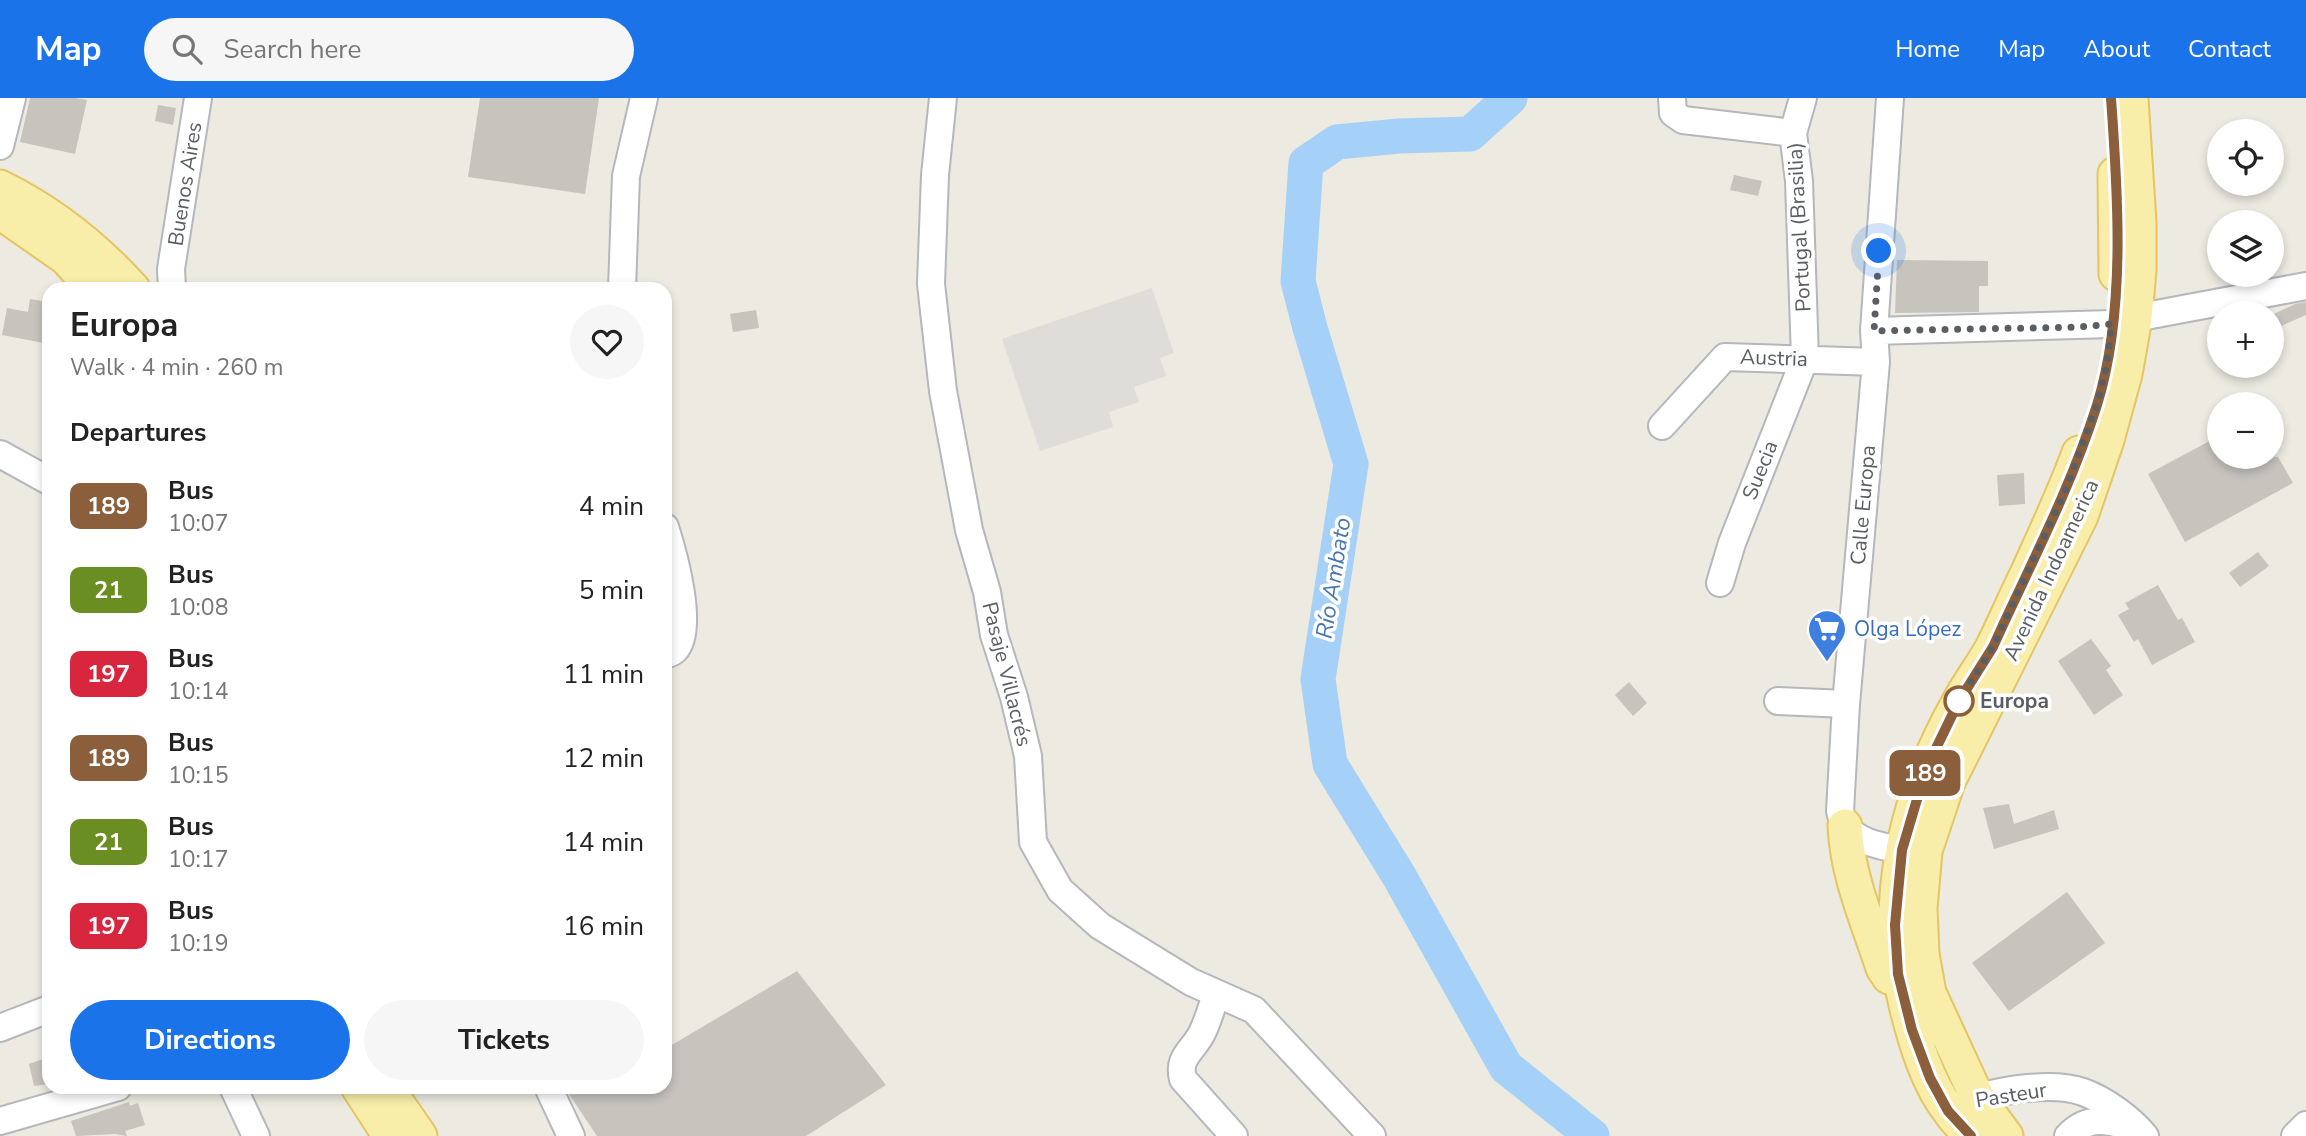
<!DOCTYPE html>
<html lang="en">
<head>
<meta charset="utf-8">
<style>
  body { margin:0; font-family:"Nunito Sans",sans-serif; background:#f6f6f6; color:#222; height:100vh; display:flex; flex-direction:column; font-size:26px; white-space:nowrap }
  * { box-sizing:border-box; margin:0 }
  p { font-size:23px; color:#767676 }
  .icon { flex:none; width:38px; height:38px; fill:none; stroke:currentColor; stroke-width:2; stroke-linecap:round; stroke-linejoin:round }
  .map { position:relative; flex:1; overflow:hidden }
  .panel { position:absolute; left:42px; top:184px; width:630px; height:812px; display:flex; flex-direction:column; background:#fff; border-radius:21px; box-shadow:0 4px 10px #0003 }
  .panel>* { flex:none }
  .badge { padding:0 14px; border-radius:10px; font-size:24px; line-height:46px }
  .controls { position:absolute; left:2207px; top:21px; display:grid; gap:14px }
  .controls a { display:grid; place-items:center; width:77px; height:77px; border-radius:50%; background:#fff; box-shadow:0 4px 10px #0003; font-size:35px }
  .you { position:absolute; width:35px; height:35px; margin:-18px; border:5px solid #fff; border-radius:50%; background:#1a73e8; box-shadow:0 0 0 10px #1a73e833 }
  .map>.badge { position:absolute; translate:-50% -50%; box-shadow:0 0 0 4px #fff }
  h2 { padding:0 28px; font-size:26px; line-height:63px }
  .round { display:grid; place-items:center; flex:none; width:74px; height:74px; border-radius:37px; background:#f6f6f6 }
  .head { display:flex; align-items:center; justify-content:space-between; height:119px; padding:0 28px }
  h1 { font-size:33px; font-weight:700; line-height:52px }
  .cta { display:flex; gap:14px; margin-top:auto; padding:14px 28px }
  .cta a { flex:1; height:80px; border-radius:42px; background:#1a73e8; color:#fff; font-size:28px; font-weight:700; line-height:80px; text-align:center }
  .cta a+a { background:#f6f6f6; color:#222 }
  ul { padding:0; list-style:none }
  li { display:flex; align-items:center; gap:21px; height:84px; padding:0 28px }
  li div { flex:1 }
  li b { display:block; font-size:26px }
  li em { font-style:normal }
  li .badge { min-width:77px; font-weight:700; text-align:center }
  header { display:flex; align-items:center; gap:42px; box-sizing:border-box; height:98px; padding:0 35px; background:#1a73e8; color:#fff }
  header strong { font-size:33px }
  nav { display:flex; gap:38px; margin-inline-start:auto; font-size:24px }
  .search { width:490px; height:63px; background:#f6f6f6; display:flex; align-items:center; gap:18px; box-sizing:border-box; padding:0 24px; border-radius:38px; color:#767676; font-size:26px }
  .map>svg:first-child { display:block }
</style>
</head>
<body>
<header>
<strong>Map</strong>
<div class="search"><svg class="icon" aria-label="search" viewBox="0 0 24 24"><circle cx="10" cy="10" r="6"/><path d="M15 15l6 6"/></svg>Search here</div>
<nav><a>Home</a><a>Map</a><a>About</a><a>Contact</a></nav>
</header>
<div class="map">
<svg width="2306" height="1038" viewBox="0 0 2306 1038">
  <rect width="100%" height="100%" fill="#eceae1"/>
  <!-- industrial -->
  <path fill="#dfddd9" d="M 1152,190 L 1174,255 L 1160,260 L 1166,278 L 1134,289 L 1139,304 L 1109,314 L 1113,329 L 1040,353 L 1002,241 Z"/>
  <g fill="none" stroke-linecap="round" stroke-linejoin="round">
    <!-- river -->
    <path stroke="#a5d1f8" stroke-width="35" d="M 1510,0 L 1470,36 L 1399,38 L 1337,44 L 1306,65 L 1298,183 L 1310,230 L 1351,366 L 1318,581 L 1330,666 L 1399,778 L 1506,969 L 1592,1038"/>
  </g>
  <!-- building -->
  <path fill="#c7c4be" d="M 30,0 L 76,0 L 87,2 L 75,56 L 20,44 Z
    M 480,0 L 599,0 L 585,96 L 468,79 Z
    M 158,7 L 176,10 L 173,27 L 155,23 Z
    M 1734,77 L 1762,83 L 1758,98 L 1730,92 Z
    M 1897,162 L 1988,163 L 1988,188 L 1979,188 L 1979,214 L 1895,215 Z
    M 30,201 L 49,204 L 49,246 L 2,237 L 7,210 L 28,214 Z
    M 2306,204 L 2306,217 L 2272,232 L 2272,217 L 2295,206 Z
    M 756,212 L 759,230 L 733,234 L 730,216 Z
    M 2219,338 L 2219,359 L 2278,359 L 2293,385 L 2185,444 L 2148,376 Z
    M 2024,375 L 2025,406 L 1999,408 L 1997,377 Z
    M 2258,454 L 2269,468 L 2240,489 L 2229,475 Z
    M 2158,487 L 2178,522 L 2182,520 L 2195,544 L 2152,567 L 2138,541 L 2134,544 L 2118,517 L 2129,511 L 2125,505 Z
    M 2091,541 L 2111,568 L 2106,572 L 2123,597 L 2094,617 L 2058,563 Z
    M 1629,584 L 1647,605 L 1633,618 L 1615,597 Z
    M 2009,706 L 2014,726 L 2054,712 L 2059,731 L 1994,751 L 1983,710 Z
    M 2067,794 L 2105,845 L 2009,913 L 1972,865 Z
    M 797,873 L 886,987 L 806,1038 L 597,1038 L 567,993 L 565,989 L 665,989 L 665,951 Z
    M 49,959 L 49,986 L 34,988 L 29,966 Z
    M 129,1004 L 130,1008 L 138,1005 L 145,1027 L 125,1033 L 127,1038 L 115,1036 L 76,1038 L 71,1023 Z"/>
  <g fill="none" stroke-linecap="round" stroke-linejoin="round">
    <defs>
      <path id="minor" d="M 943,0 L 935,77 L 931,186 L 943,293 L 969,432 L 987,494 L 994,537 L 1014,599 L 1028,658 L 1033,744 L 1060,792 L 1100,828 L 1191,884 L 1254,912 L 1372,1038
        M 1672,0 L 1673,15 L 1683,22 L 1793,35
        M 1890,0 L 1874,233 L 1876,264 L 1846,606 L 1840,713 C 1841,717 1843,725 1846,729 C 1861,748 1899,752 1922,753
        M 0,48 L 12,0
        M 172,191 L 171,171 L 198,0
        M 622,191 L 626,78 L 644,0
        M 2135,220 L 2306,188
        M 1874,233 L 2112,226
        M 1662,328 L 1725,259 L 1876,264
        M 0,356 L 49,383
        M 665,429 C 673,454 695,531 675,552 C 672,555 668,556 665,557
        M 1720,485 L 1732,445 L 1805,260 L 1799,83 L 1793,35 L 1803,0
        M 1778,603 L 1846,606
        M 1216,896 C 1212,909 1208,923 1202,935 C 1193,953 1177,959 1183,981 L 1234,1038
        M 0,930 L 49,911
        M 233,989 L 256,1038
        M 548,989 L 571,1038
        M 1961,1007 C 1990,992 2052,983 2083,994 C 2105,1002 2130,1020 2145,1038
        M 0,1023 L 118,989
        M 2068,1038 C 2088,1017 2108,1022 2133,1030
        M 2295,1038 L 2306,1027"/>
      <path id="major" d="M 2115,76 L 2116,176
        M 0,89 C 51,114 95,149 133,191
        M 0,114 L 66,160 L 94,191
        M 1845,728 C 1847,777 1868,824 1883,870 L 1889,879
        M 358,989 L 390,1038
        M 386,989 L 420,1038
        M 1971,1038 C 1964,1030 1956,1023 1950,1014 C 1927,985 1915,943 1906,907 C 1880,801 1907,695 1960,602 C 1970,583 1983,567 1993,548 C 2005,524 2015,500 2027,476 C 2045,436 2064,396 2079,355
        M 2006,1038 L 1977,999 L 1929,895 L 1922,856 L 1920,810 L 1925,753 L 1948,684 L 2081,418 L 2107,342 L 2125,276 L 2135,220 L 2139,171 L 2139,124 L 2131,0"/>
    </defs>
    <!-- minor casing -->
    <use href="#minor" stroke="#b4b7bb" stroke-width="30"/>
    <!-- major casing -->
    <use href="#major" stroke="#e5c561" stroke-width="37"/>
    <!-- minor -->
    <use href="#minor" stroke="#fff" stroke-width="26"/>
    <!-- major -->
    <use href="#major" stroke="#f8eeaa" stroke-width="33"/>
  </g>
  <g fill="none" stroke-linecap="round" stroke-linejoin="round">
    <defs>
      <path id="line" d="M 1971,1038 L 1948,1013 L 1930,980 L 1912,932 L 1898,876 L 1895,827 L 1902,752 L 1926,671 L 1959,603 L 1993,549 L 2003,527 C 2037,454 2073,383 2097,307 C 2126,214 2118,96 2111,0"/>
    </defs>
    <!-- line casing -->
    <use href="#line" stroke="#fff" stroke-width="16"/>
    <!-- line -->
    <use href="#line" stroke="#8b5e3c" stroke-width="10"/>
    <!-- walk -->
    <path stroke="#5a5d61" stroke-width="7" stroke-dasharray="0 12.6" d="M 1879,153 L 1874,233 L 2078,229 L 2112,226 L 2106,271 L 2097,306 L 2066,391 L 1993,549 L 1959,603"/>
  </g>
  <!-- icons -->
  <defs>
    <symbol id="supermarket-pin" viewBox="-11 -11 22 30"><path d="M0 17L-7.5 6A9.5 9.5 0 1 1 7.5 6Z" fill="#3f7fe0" stroke="#fff"/><path d="M-6-5.5h2.5l.6 2H6L4.5 2H-2.5L-4.4-4H-6ZM-1.5 3.2a1.3 1.3 0 1 0 .1 0ZM3 3.2a1.3 1.3 0 1 0 .1 0Z" fill="#fff"/></symbol>
  </defs>
  <g fill-rule="evenodd">
    <use href="#supermarket-pin" x="1805" y="509" width="44" height="60"/>
  </g>
  <!-- markers -->
  <circle fill="#fff" stroke="#8b5e3c" stroke-width="3.5" cx="1959" cy="603" r="14"/>
  <g text-anchor="middle" stroke-width="7" stroke-linejoin="round" paint-order="stroke">
    <!-- street labels -->
    <g font-size="21" fill="#5a5d61" stroke="#fff">
      <text transform="translate(185 86) rotate(-81)" y="7">Buenos Aires</text>
      <text transform="translate(1799 129) rotate(-93)" y="7">Portugal (Brasilia)</text>
      <text transform="translate(1774 260) rotate(2)" y="7">Austria</text>
      <text transform="translate(1760 372) rotate(-68)" y="7">Suecia</text>
      <text transform="translate(1863 407) rotate(-85)" y="7">Calle Europa</text>
      <text transform="translate(2051 472) rotate(-65)" y="7">Avenida Indoamerica</text>
      <text transform="translate(1007 576) rotate(76)" y="7">Pasaje Villacrés</text>
      <text transform="translate(2011 997) rotate(-9)" y="7">Pasteur</text>
    </g>
    <!-- shop labels -->
    <g font-size="21" fill="#366cbe" stroke="#fff" text-anchor="start">
      <text x="1854" y="538">Olga López</text>
    </g>
    <!-- stop labels -->
    <g font-size="21" font-weight="bold" fill="#5a5d61" stroke="#fff" text-anchor="start">
      <text x="1980" y="610">Europa</text>
    </g>
    <!-- water labels -->
    <g font-size="23" font-style="italic" fill="#4877b0" stroke="#fff">
      <text transform="translate(1333 480) rotate(-81)" y="8">Río Ambato</text>
    </g>
  </g>
</svg>
<div class="controls">
<a><svg class="icon" aria-label="locate" viewBox="0 0 24 24"><circle cx="12" cy="12" r="6"/><path d="M12 2v4M12 18v4M2 12h4M18 12h4"/></svg></a>
<a><svg class="icon" aria-label="layers" viewBox="0 0 24 24"><path d="M12 4l9 5-9 5-9-5zM3 14l9 5 9-5"/></svg></a>
<a>+</a>
<a>−</a>
</div>
<div class="you" style="left:1879px;top:153px"></div>
<b class="badge" style="left:1925px;top:675px;background:#8b5e3c;color:#fff">189</b>
<section class="panel">
<div class="head"><div><h1>Europa</h1><p>Walk · 4 min · 260 m</p></div><a class="round"><svg class="icon" aria-label="heart" viewBox="0 0 24 24"><path d="M12 20l-8-8c-3-5 5-10 8-4 3-6 11-1 8 4z"/></svg></a></div>
<h2>Departures</h2>
<ul>
<li><span class="badge" style="background:#8b5e3c;color:#fff">189</span><div><b>Bus</b><p>10:07</p></div><em>4 min</em></li>
<li><span class="badge" style="background:#6b8e23;color:#fff">21</span><div><b>Bus</b><p>10:08</p></div><em>5 min</em></li>
<li><span class="badge" style="background:#d7263d;color:#fff">197</span><div><b>Bus</b><p>10:14</p></div><em>11 min</em></li>
<li><span class="badge" style="background:#8b5e3c;color:#fff">189</span><div><b>Bus</b><p>10:15</p></div><em>12 min</em></li>
<li><span class="badge" style="background:#6b8e23;color:#fff">21</span><div><b>Bus</b><p>10:17</p></div><em>14 min</em></li>
<li><span class="badge" style="background:#d7263d;color:#fff">197</span><div><b>Bus</b><p>10:19</p></div><em>16 min</em></li>
</ul>
<div class="cta"><a>Directions</a><a>Tickets</a></div>
</section>
</div>
</body>
</html>
